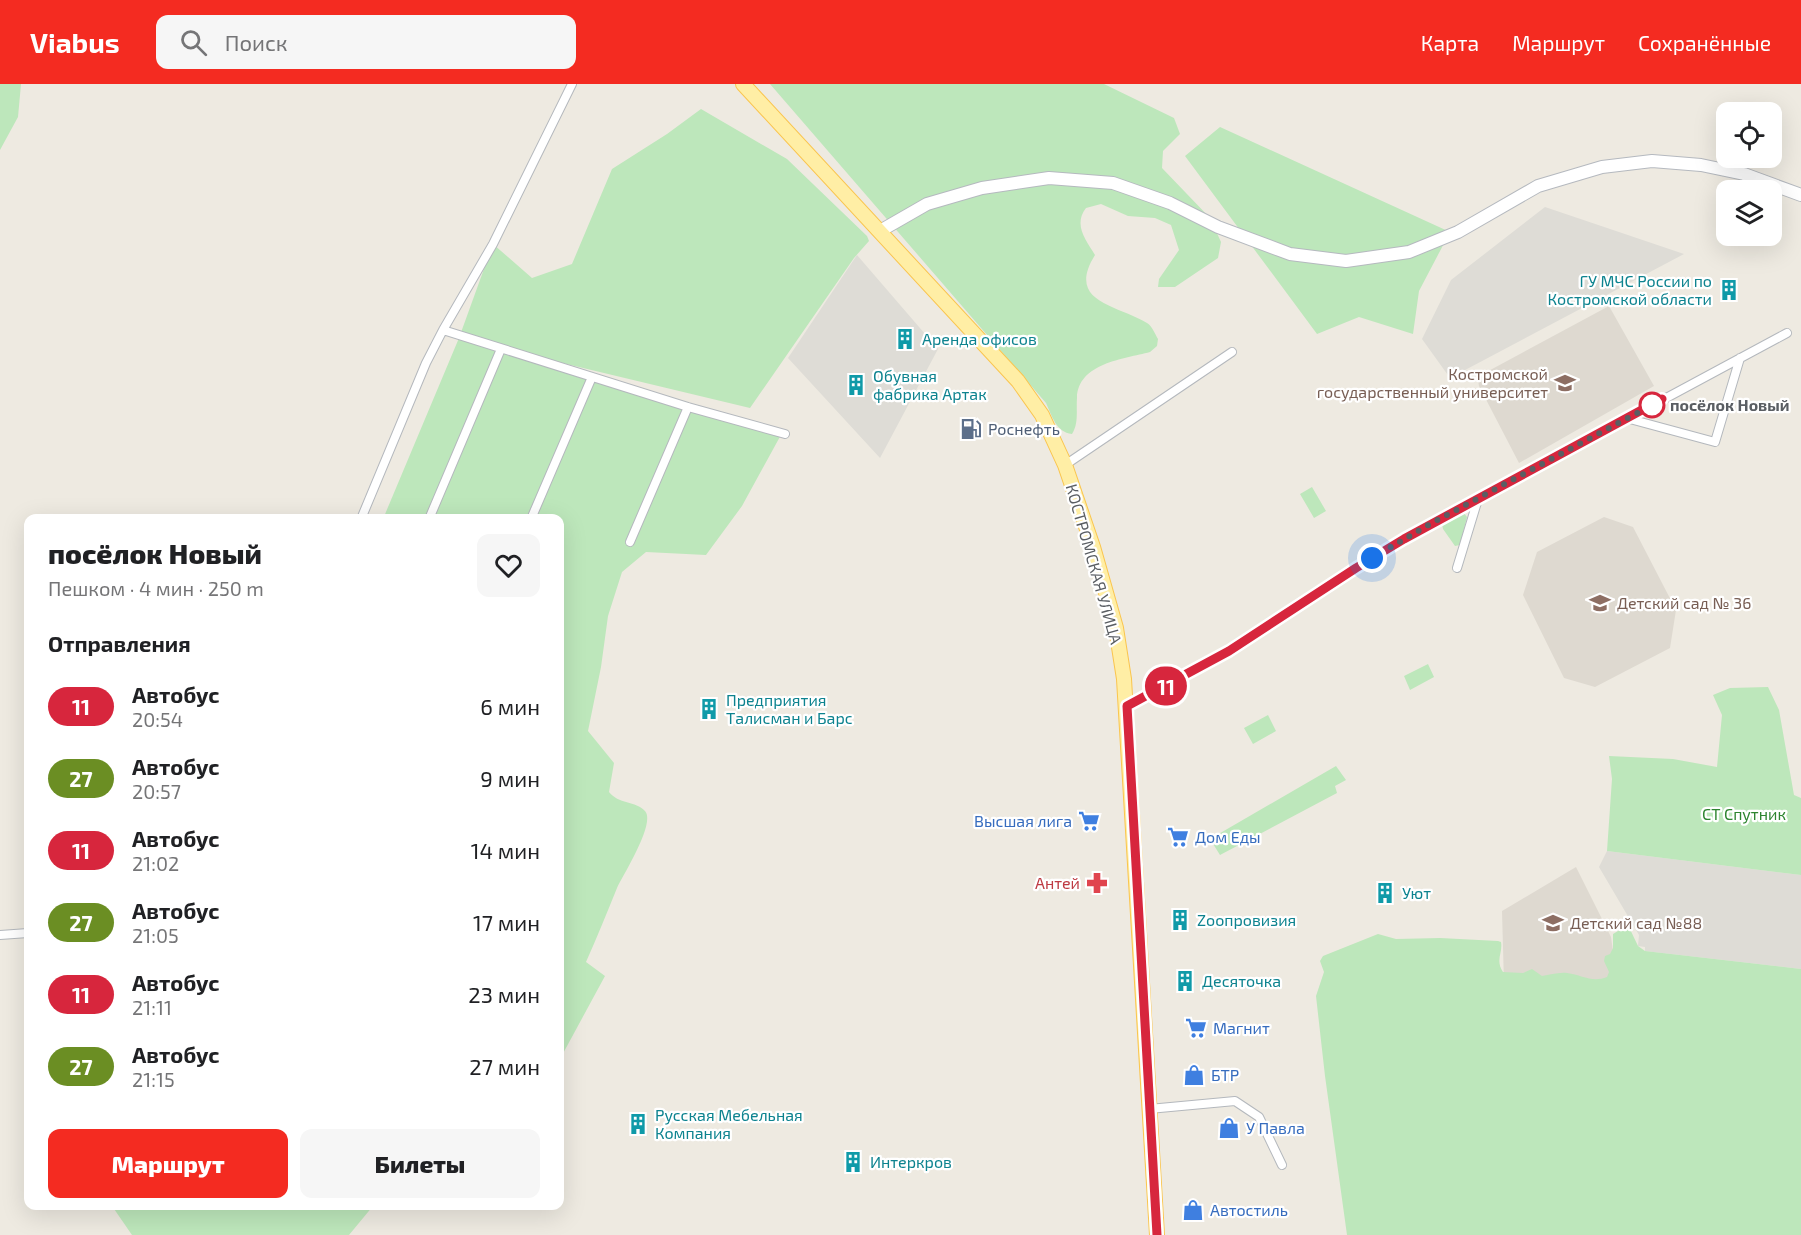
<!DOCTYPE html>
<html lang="ru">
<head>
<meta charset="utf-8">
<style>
  body { margin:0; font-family:"Exo 2",sans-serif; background:#f6f6f6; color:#202124; height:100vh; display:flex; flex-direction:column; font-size:22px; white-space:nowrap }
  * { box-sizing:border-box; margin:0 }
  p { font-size:20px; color:#757577 }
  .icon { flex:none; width:33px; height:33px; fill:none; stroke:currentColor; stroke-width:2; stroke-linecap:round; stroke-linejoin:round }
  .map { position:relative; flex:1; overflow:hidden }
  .panel { position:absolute; left:24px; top:430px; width:540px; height:696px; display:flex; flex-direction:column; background:#fff; border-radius:12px; box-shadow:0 6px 24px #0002 }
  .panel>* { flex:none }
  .badge { padding:0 12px; border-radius:20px; font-size:21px; line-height:39px }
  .tools { position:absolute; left:1716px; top:18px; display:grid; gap:12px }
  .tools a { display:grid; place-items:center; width:66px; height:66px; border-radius:12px; background:#fff; box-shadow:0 6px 24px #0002; font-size:30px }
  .you { position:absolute; width:30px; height:30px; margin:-15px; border:4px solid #fff; border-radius:50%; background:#1a73e8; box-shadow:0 0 0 9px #1a73e833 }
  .map>.badge { position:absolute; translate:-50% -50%; box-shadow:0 0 0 3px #fff }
  h2 { padding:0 24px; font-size:22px; line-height:54px }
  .round { display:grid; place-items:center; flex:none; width:63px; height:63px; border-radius:12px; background:#f6f6f6 }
  .head { display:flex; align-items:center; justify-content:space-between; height:102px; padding:0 24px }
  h1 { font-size:28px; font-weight:800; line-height:45px }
  .action { display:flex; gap:12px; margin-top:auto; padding:12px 24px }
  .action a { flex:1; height:69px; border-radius:12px; background:#f42b21; color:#fff; font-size:24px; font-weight:800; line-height:69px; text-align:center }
  .action a+a { background:#f6f6f6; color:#202124 }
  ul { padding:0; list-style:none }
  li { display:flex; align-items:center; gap:18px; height:72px; padding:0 24px }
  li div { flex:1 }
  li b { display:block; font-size:22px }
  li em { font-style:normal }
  li .badge { min-width:66px; font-weight:700; text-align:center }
  header { display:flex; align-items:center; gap:36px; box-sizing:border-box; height:84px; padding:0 30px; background:#f42b21; color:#fff }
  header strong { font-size:28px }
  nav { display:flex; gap:33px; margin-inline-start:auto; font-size:21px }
  .search { width:420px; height:54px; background:#f6f6f6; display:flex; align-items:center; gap:15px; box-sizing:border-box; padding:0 21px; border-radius:12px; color:#757577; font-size:22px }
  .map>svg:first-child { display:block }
</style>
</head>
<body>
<header>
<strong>Viabus</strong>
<div class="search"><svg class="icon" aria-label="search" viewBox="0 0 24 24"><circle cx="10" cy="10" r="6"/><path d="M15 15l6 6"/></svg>Поиск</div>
<nav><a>Карта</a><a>Маршрут</a><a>Сохранённые</a></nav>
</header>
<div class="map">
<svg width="1801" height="1151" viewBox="0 0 1801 1151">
  <rect width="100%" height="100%" fill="#eeeae1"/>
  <!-- industrial -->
  <path fill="#dedcd6" d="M 1545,123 L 1684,170 L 1450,294 L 1422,255 L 1451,196 Z
    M 857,171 L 938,265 L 880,374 L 788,274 Z
    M 1607,767 L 1801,791 L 1801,885 L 1645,867 L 1645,863 L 1638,862 L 1639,851 L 1599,783 Z"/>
  <!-- education -->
  <path fill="#ded9d0" d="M 1609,222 L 1654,302 L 1519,379 L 1479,302 L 1478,296 L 1481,291 Z
    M 1604,433 L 1633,443 L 1676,526 L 1670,564 L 1595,603 L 1564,594 L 1523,511 L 1537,468 Z
    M 1576,783 L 1611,853 L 1617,895 L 1504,900 L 1502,827 Z"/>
  <!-- green -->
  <path fill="#bde7bb" d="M 0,0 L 21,0 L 18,33 L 0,66 Z
    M 770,0 L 1104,0 L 1174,34 L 1180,50 L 1163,67 L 1162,84 L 1210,134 L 1221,158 L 1218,174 L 1175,203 L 1158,203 L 1159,195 L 1179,166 L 1171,141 L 1155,134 L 1128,132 L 1101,120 L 1086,124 C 1073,141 1086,156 1095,171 C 1065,219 1119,221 1147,239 C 1152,242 1155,250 1158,255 L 1157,262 L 1150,268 C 1124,275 1078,279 1077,314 C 1076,326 1079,339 1072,350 C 1056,348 1052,332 1046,319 Z
    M 701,25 L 787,75 L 867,152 L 869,157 L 854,174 L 750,324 L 475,258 L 782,349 L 742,422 L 706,471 L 646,468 L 622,488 L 608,532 L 601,583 L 588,647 L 614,679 L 609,708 C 618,720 636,717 645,727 C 656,739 623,791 617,804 C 607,829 597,853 586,878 L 605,892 L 560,975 L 560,435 L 383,435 L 459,254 L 493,160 L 532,194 L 572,180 L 612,85 L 667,50 Z
    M 1220,43 L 1450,148 L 1419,207 L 1413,250 L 1359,233 L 1317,250 L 1185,72 Z
    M 1312,403 L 1326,427 L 1314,434 L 1300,410 Z
    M 1463,428 L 1467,433 L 1460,461 L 1455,462 L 1443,445 L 1442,440 Z
    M 1428,580 L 1434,593 L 1410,606 L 1404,592 Z
    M 1768,603 L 1779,626 L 1794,711 L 1801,714 L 1801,791 L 1607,767 L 1612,695 L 1609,672 L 1673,675 L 1717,683 L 1722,631 L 1713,611 L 1730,604 Z
    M 1268,631 L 1276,647 L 1253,660 L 1244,644 Z
    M 1336,682 L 1346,696 L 1335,702 L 1337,709 L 1220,771 L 1210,755 Z
    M 1628,841 L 1638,862 L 1645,867 L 1801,885 L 1801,1151 L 1347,1151 L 1325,992 L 1316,912 L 1324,888 L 1320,877 L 1323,872 L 1378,850 L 1396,855 L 1440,854 L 1498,857 L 1501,858 C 1503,869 1495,876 1503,888 L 1523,889 L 1532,885 L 1542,892 C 1550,891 1558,888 1567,889 C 1582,891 1592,899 1607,893 L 1609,888 L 1604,877 L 1605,872 L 1610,870 L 1613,864 L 1613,850 Z
    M 112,1122 L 373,1122 L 349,1151 L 132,1151 Z"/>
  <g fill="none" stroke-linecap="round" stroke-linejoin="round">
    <defs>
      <path id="street" d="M 443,246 L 688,323 L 785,350
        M 1626,334 L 1715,358 L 1740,274
        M 1065,381 L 1232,268
        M 361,435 L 426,279 L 443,246 L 493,160 L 572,0
        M 429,435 L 501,265
        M 531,435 L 592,293
        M 630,458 L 688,323
        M 1457,484 L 1478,415
        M 1127,623 L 1229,567 L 1356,484 L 1404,455 L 1787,249
        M 0,851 L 28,849
        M 1149,1025 L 1235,1017 L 1259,1033 L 1282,1081"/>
      <path id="secondary" d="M 880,147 L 927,120 L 982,104 L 1049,94 L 1113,99 L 1170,119 L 1218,143 L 1290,170 L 1346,177 L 1409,168 L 1458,148 L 1538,102 L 1602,83 L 1652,77 L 1701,81 L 1744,90 L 1801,111"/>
      <path id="primary" d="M 743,0 L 1018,297 L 1042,331 L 1065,381 L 1093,463 L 1116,544 L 1124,595 L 1157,1151"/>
    </defs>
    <!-- street casing -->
    <use href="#street" stroke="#b4b8bd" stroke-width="10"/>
    <!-- secondary casing -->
    <use href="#secondary" stroke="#b5b9bf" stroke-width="14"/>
    <!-- primary casing -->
    <use href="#primary" stroke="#fac54e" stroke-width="16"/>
    <!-- street -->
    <use href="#street" stroke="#fff" stroke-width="8"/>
    <!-- secondary -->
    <use href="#secondary" stroke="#fff" stroke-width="12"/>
    <!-- primary -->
    <use href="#primary" stroke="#ffeea5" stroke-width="14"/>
  </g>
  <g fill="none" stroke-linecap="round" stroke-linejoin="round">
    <defs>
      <path id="line" d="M 1157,1151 L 1127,622 L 1229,567 L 1356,484 L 1404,455 L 1662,315"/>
    </defs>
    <!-- line casing -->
    <use href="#line" stroke="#fff" stroke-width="14"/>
    <!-- line -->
    <use href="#line" stroke="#d7263d" stroke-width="9"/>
    <!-- walk -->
    <path stroke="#5a5e63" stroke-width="6" stroke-dasharray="0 10.8" d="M 1372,474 L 1432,439 L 1652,321"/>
  </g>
  <!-- icons -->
  <defs>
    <symbol id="building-bare" viewBox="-9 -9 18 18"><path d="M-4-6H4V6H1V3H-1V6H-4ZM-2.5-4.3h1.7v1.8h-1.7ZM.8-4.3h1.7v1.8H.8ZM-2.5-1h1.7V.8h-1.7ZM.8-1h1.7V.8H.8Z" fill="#0f9aa8" stroke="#fff" stroke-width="2.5" paint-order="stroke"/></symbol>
    <symbol id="university-bare" viewBox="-9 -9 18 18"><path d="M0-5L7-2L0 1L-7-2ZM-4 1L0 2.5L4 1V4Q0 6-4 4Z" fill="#8d6e63" stroke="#fff" stroke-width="2.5" paint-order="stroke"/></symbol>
    <symbol id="fuel-bare" viewBox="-9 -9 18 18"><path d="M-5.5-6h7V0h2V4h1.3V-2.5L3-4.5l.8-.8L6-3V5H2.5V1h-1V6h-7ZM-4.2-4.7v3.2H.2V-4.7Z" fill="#5c6f8a" stroke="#fff" stroke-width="2.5" paint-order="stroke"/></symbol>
    <symbol id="school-bare" viewBox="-9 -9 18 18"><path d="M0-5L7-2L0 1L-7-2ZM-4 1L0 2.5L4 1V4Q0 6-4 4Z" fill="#8d6e63" stroke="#fff" stroke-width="2.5" paint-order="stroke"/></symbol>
    <symbol id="supermarket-bare" viewBox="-9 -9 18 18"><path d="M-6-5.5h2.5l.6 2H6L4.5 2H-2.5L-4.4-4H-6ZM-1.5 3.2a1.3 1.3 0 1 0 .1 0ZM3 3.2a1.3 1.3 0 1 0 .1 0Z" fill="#3f7fe0" stroke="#fff" stroke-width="2.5" paint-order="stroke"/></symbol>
    <symbol id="pharmacy-bare" viewBox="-9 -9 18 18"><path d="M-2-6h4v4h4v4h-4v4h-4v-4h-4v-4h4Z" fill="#e0444e" stroke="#fff" stroke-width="2.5" paint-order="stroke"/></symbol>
    <symbol id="shop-bare" viewBox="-9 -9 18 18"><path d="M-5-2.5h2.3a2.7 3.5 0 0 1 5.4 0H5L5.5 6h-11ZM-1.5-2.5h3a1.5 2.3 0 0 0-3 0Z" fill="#3f7fe0" stroke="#fff" stroke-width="2.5" paint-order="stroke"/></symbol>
  </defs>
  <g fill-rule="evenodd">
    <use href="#building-bare" x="1714" y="191" width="30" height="30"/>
    <use href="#building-bare" x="890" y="240" width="30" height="30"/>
    <use href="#university-bare" x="1550" y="284" width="30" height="30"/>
    <use href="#building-bare" x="841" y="286" width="30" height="30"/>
    <use href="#fuel-bare" x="956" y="330" width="30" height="30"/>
    <use href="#school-bare" x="1585" y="504" width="30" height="30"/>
    <use href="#building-bare" x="694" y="610" width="30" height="30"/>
    <use href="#supermarket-bare" x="1074" y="722" width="30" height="30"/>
    <use href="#supermarket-bare" x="1163" y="738" width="30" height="30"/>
    <use href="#pharmacy-bare" x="1082" y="784" width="30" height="30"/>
    <use href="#building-bare" x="1370" y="794" width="30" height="30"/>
    <use href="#building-bare" x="1165" y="821" width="30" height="30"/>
    <use href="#school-bare" x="1538" y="824" width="30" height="30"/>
    <use href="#building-bare" x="1170" y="882" width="30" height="30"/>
    <use href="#supermarket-bare" x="1181" y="929" width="30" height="30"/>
    <use href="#shop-bare" x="1179" y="976" width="30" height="30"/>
    <use href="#building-bare" x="623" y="1025" width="30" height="30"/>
    <use href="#shop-bare" x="1214" y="1029" width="30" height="30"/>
    <use href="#building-bare" x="838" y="1063" width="30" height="30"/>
    <use href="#shop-bare" x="1178" y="1111" width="30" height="30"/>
  </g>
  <!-- markers -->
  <circle fill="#fff" stroke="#d7263d" stroke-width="3" cx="1652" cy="321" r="12"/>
  <g text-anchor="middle" stroke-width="4.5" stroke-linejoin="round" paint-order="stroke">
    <!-- culture labels -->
    <g font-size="16" fill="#0d838f" stroke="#fff" text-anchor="start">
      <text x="1712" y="203" text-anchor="end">ГУ МЧС России по<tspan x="1712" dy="18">Костромской области</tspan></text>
      <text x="922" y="261">Аренда офисов</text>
      <text x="873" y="298">Обувная<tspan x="873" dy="18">фабрика Артак</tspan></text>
      <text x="726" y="622">Предприятия<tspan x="726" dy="18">Талисман и Барс</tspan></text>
      <text x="1402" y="815">Уют</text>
      <text x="1197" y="842">Zоопровизия</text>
      <text x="1202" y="903">Десяточка</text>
      <text x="655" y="1037">Русская Мебельная<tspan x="655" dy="18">Компания</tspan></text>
      <text x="870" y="1084">Интеркров</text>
    </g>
    <!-- education labels -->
    <g font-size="16" fill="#785e54" stroke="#fff" text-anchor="start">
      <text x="1548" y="296" text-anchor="end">Костромской<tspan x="1548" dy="18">государственный университет</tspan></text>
      <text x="1617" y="525">Детский сад № 36</text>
      <text x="1570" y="845">Детский сад №88</text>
    </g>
    <!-- stop labels -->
    <g font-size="16" font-weight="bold" fill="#5a5e63" stroke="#fff" text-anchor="start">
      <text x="1670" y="327">посёлок Новый</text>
    </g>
    <!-- service labels -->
    <g font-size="16" fill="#4e5e75" stroke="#fff" text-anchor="start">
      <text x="988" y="351">Роснефть</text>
    </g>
    <!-- street labels -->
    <g font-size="16" fill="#5a5e63" stroke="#fff">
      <text transform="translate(1094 480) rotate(74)" y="6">КОСТРОМСКАЯ УЛИЦА</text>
    </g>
    <!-- park labels -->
    <g font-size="16" fill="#2e8530" stroke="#fff">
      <text x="1744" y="736">СТ Спутник</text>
    </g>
    <!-- shop labels -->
    <g font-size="16" fill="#366cbe" stroke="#fff" text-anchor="start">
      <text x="1072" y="743" text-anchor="end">Высшая лига</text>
      <text x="1195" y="759">Дом Еды</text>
      <text x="1213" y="950">Магнит</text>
      <text x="1211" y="997">БТР</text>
      <text x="1246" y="1050">У Павла</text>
      <text x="1210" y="1132">Автостиль</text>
    </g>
    <!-- health labels -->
    <g font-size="16" fill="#be3a42" stroke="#fff" text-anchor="end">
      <text x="1080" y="805">Антей</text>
    </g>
  </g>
</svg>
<div class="tools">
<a><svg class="icon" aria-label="locate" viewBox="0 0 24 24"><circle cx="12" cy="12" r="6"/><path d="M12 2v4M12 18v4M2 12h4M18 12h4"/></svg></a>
<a><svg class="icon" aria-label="layers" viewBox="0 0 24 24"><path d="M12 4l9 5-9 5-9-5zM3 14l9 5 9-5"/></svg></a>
</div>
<div class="you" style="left:1372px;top:474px"></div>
<b class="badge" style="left:1166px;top:602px;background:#d7263d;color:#fff">11</b>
<section class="panel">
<div class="head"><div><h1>посёлок Новый</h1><p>Пешком · 4 мин · 250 m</p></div><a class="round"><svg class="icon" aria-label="heart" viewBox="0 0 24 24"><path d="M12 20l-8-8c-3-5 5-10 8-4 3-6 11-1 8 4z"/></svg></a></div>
<h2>Отправления</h2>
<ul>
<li><span class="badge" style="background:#d7263d;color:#fff">11</span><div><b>Автобус</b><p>20:54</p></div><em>6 мин</em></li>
<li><span class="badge" style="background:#6b8e23;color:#fff">27</span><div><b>Автобус</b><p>20:57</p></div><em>9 мин</em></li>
<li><span class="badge" style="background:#d7263d;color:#fff">11</span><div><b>Автобус</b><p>21:02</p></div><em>14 мин</em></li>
<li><span class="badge" style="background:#6b8e23;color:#fff">27</span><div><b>Автобус</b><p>21:05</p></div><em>17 мин</em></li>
<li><span class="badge" style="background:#d7263d;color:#fff">11</span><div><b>Автобус</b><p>21:11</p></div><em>23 мин</em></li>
<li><span class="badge" style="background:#6b8e23;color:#fff">27</span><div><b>Автобус</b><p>21:15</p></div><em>27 мин</em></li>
</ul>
<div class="action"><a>Маршрут</a><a>Билеты</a></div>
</section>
</div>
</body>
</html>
